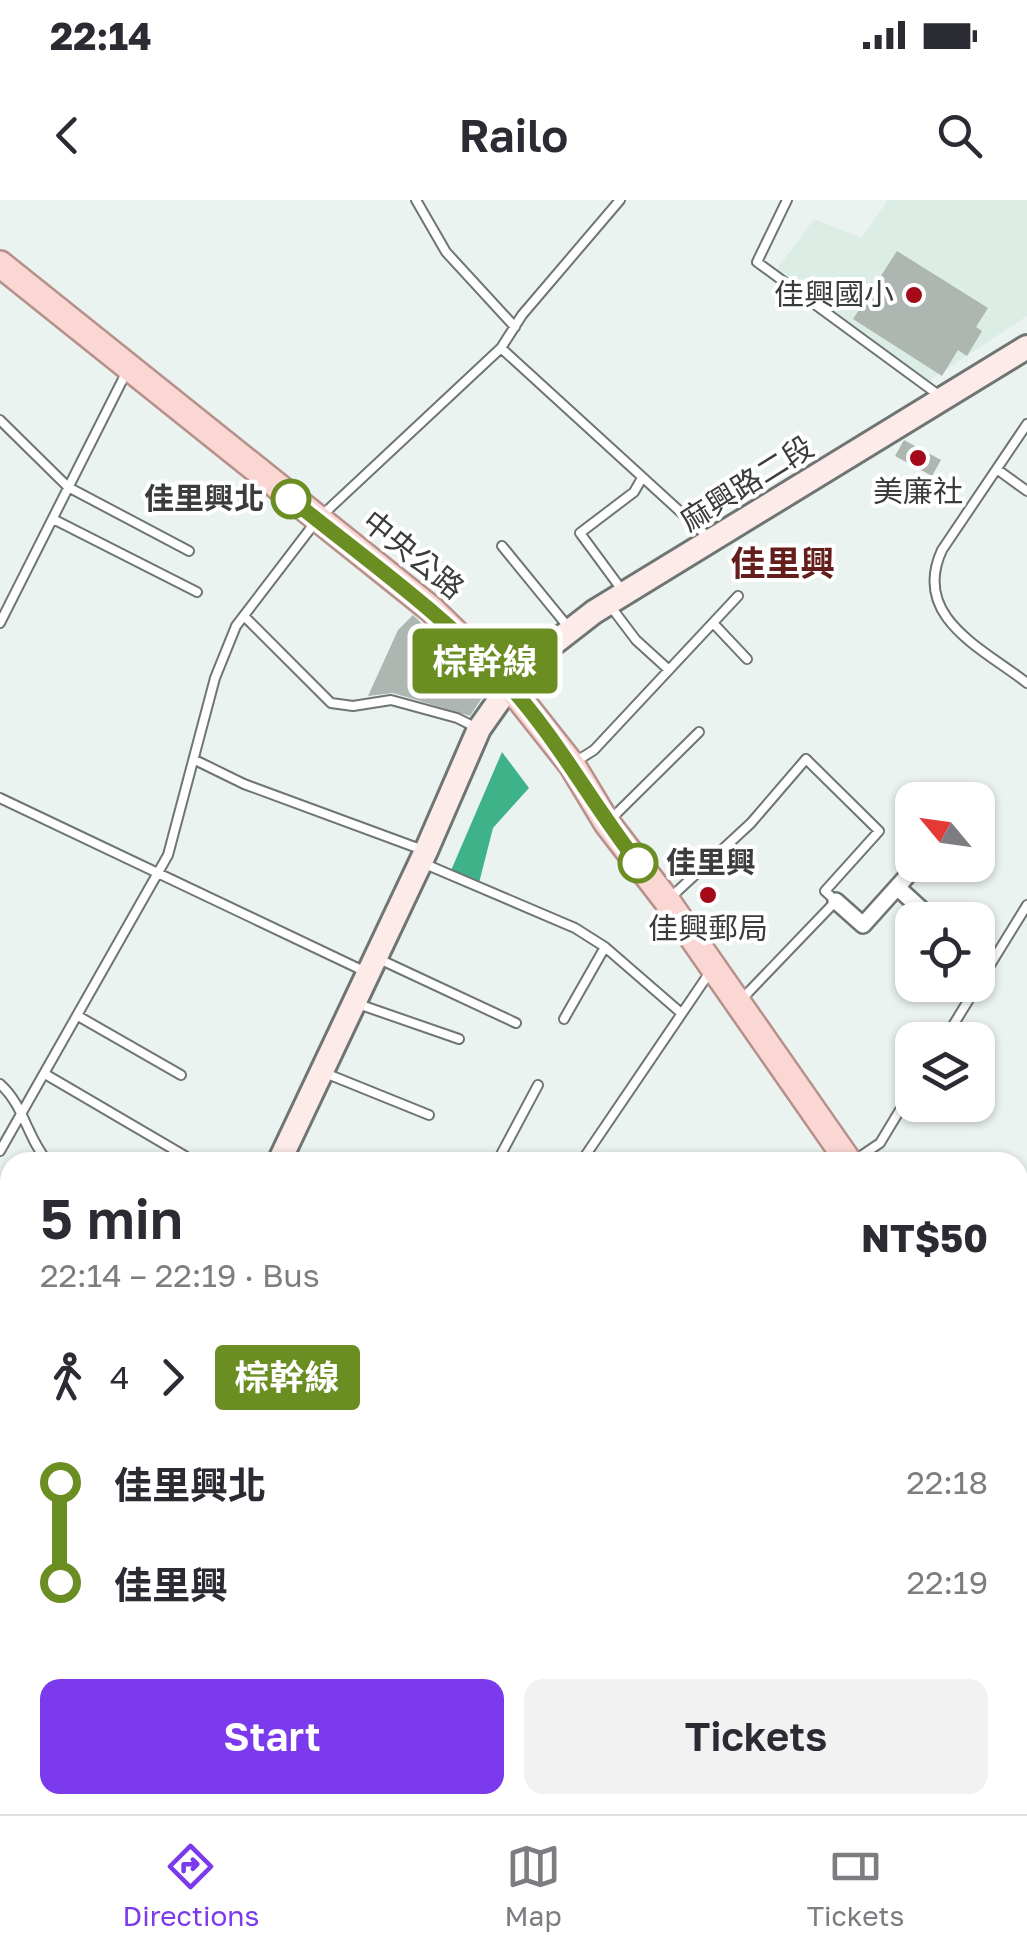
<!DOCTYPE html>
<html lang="en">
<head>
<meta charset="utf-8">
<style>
  body { margin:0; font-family:"Golos Text","Noto Sans TC",sans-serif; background:#f2f2f3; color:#2b2b33; height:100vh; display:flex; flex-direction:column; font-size:38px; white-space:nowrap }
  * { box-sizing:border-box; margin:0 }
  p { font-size:32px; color:#7c7c81 }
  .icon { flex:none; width:55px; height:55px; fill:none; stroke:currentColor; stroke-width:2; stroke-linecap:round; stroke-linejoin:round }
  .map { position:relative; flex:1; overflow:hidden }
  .panel { position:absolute; left:0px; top:952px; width:1028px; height:662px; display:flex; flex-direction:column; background:#fff; border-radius:30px 30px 0 0; box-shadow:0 2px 8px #0004 }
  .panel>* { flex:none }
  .badge { padding:0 20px; border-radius:8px; font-size:35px; line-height:65px }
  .needle { width:65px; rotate:299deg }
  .controls { position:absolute; left:895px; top:582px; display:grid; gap:20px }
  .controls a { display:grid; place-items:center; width:100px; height:100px; border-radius:20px; background:#fff; box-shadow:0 2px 8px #0004; font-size:50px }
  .map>.badge { position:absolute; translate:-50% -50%; box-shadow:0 0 0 5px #fff }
  .legs { display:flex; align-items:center; gap:15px; height:110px; padding:0 40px; font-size:32px }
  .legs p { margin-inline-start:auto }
  .headline { display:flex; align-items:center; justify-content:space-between; height:170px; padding:0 40px }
  h1 { font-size:55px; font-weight:600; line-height:75px }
  .action { display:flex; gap:20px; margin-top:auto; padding:20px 40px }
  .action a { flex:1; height:115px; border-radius:20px; background:#7c3aed; color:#fff; font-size:40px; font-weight:600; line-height:115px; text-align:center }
  .action a+a { background:#f2f2f3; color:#2b2b33 }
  ul { padding:0 40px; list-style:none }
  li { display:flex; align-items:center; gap:35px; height:100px; font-size:38px }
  li i { display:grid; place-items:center; width:15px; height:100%; margin:0 12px; background:currentColor }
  li i::after { content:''; width:25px; height:25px; margin:-12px; border:8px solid; border-radius:50%; background:#fff }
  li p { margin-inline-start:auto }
  li:first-child i { background:linear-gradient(#0000 50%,currentColor 0) }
  li:last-child i { background:linear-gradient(currentColor 50%,#0000 0) }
  .status { display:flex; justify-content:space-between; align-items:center; height:70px; padding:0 50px; background:#fff; direction:ltr }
  .status svg { height:28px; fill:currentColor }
  header { display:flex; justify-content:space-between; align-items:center; height:130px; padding:0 40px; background:#fff; font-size:45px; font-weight:600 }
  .tab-bar { display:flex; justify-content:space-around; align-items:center; height:140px; border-top:2px solid #e1e1e2; background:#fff; font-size:28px; color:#7c7c81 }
  .tab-bar a { display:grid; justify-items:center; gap:5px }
  .tab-bar .on { color:#7c3aed }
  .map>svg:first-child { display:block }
</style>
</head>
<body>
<div class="status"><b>22:14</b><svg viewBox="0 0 49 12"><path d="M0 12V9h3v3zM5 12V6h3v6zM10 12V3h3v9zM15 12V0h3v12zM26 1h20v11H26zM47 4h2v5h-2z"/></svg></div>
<header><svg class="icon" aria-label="back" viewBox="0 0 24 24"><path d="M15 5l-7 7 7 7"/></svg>Railo<svg class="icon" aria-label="search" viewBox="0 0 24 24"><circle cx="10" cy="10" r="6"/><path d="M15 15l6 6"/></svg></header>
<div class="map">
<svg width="1027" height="1614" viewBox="0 0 1027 1614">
  <rect width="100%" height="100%" fill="#ebf3f0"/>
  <!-- built -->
  <path fill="#dcede5" d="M 888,0 L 1027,0 L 1027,116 L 921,186 L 773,74 L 814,19 L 861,38 Z
    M 1018,1381 L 1027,1392 L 1027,1545 L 1018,1559 Z
    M 838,1605 L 985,1605 L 978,1614 L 841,1614 L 835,1609 Z"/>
  <!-- water -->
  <path fill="#3eb38a" d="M 502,552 L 529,588 L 493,628 L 478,687 L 449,675 Z"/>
  <!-- building -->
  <path fill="#aeb6b2" d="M 897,51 L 988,108 L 976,127 L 982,131 L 967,156 L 958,150 L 942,176 L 853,119 Z
    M 904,240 L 941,260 L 932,276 L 895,256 Z
    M 413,415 L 488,489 L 470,516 L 393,493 L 368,496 L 398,430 Z"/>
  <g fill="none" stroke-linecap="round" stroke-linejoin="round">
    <defs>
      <path id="lane" d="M 416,0 L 446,52 L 515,127
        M 787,0 L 757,62 L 940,196
        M 501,148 L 708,337
        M 0,220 L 68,287 L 189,351
        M 1027,224 L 942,350 C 911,417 982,448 1027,483
        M 998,270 L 1027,291
        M 53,319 L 197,392
        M 502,346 L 569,428
        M 622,390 L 580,333 L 634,292 L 642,278
        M 611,407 L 636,440 L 669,470
        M 244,416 L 331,503 L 353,506 L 391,500 L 457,518 L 477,528
        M 0,423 L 126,173
        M 714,424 L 747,459
        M 195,560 L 244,584 L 423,650
        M 575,562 L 594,550 L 738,396
        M 0,598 L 366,772
        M 610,620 L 699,532
        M 425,664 L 575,728 L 605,747 L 680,812
        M 670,698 L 751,623 L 806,559 L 879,631 L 825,691 L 836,701 L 740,801
        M 379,759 L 516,823
        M 358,804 L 459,839
        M 78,816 L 181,875
        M 564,819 L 605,747
        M 944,840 L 1027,705
        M 325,873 L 429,915
        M 45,874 L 185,956
        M 0,884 C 24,905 27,938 48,962
        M 0,951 L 168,655 L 215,478 L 236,426 L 317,320 L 501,148 L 522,115 L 620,0
        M 497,962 L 538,885
        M 581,962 L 710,772
        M 852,962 L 880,943 L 912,890
        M 1018,1058 L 1027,1049
        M 0,1140 L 10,1147
        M 0,1471 L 10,1476
        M 1018,1574 L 1027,1562
        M 348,1605 L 361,1614
        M 706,1605 L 716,1614
        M 988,1614 L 994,1605"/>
      <path id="street" d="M 897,687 L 932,719
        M 836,701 L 863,725 L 917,665"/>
      <path id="secondary" d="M 279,962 L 426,651 L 479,529 L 522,468 L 594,412 L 1027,147
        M 0,1363 L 10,1350"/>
      <path id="primary" d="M 0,64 L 431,409 L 508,484 L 572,565 L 607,623 L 667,701 L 849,962
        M 1018,1215 L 1027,1229"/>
    </defs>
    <!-- lane casing -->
    <use href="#lane" stroke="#6e7572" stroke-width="12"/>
    <!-- street casing -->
    <use href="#street" stroke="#6e7572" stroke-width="20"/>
    <!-- secondary casing -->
    <use href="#secondary" stroke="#6e7572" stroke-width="28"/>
    <!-- primary casing -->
    <use href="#primary" stroke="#b6908b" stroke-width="30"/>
    <!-- path -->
    <path stroke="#a6acaa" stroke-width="2.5" stroke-dasharray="5 5" stroke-linecap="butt" d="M 0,1248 L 10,1248"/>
    <!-- lane -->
    <use href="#lane" stroke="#fff" stroke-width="8"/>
    <!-- street -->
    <use href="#street" stroke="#fff" stroke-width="15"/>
    <!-- secondary -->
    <use href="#secondary" stroke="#fdebe9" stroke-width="22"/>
    <!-- primary -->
    <use href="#primary" stroke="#fbd7d3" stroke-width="25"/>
  </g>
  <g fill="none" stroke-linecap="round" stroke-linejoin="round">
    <defs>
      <path id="line-1" d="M 291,299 C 364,358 442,413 507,483 C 557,538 592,604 638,663"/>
    </defs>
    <!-- line-1 casing -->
    <use href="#line-1" stroke="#fff" stroke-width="22"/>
    <!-- line-1 -->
    <use href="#line-1" stroke="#6b8e23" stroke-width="15"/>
  </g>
  <!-- markers -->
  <g fill="#a40a17" stroke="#fff" stroke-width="4">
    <circle cx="914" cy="95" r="10"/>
    <circle cx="918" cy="258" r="10"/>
    <circle cx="708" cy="695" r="10"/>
  </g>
  <g fill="#fff" stroke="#6b8e23" stroke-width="5">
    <circle cx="291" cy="299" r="18"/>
    <circle cx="638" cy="663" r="18"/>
  </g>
  <g text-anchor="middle" stroke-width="8" stroke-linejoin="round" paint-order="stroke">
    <!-- poi labels -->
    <g font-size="30" fill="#3a3d3c" stroke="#fff">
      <text x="894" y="105" text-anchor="end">佳興國小</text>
      <text x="918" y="302">美廉社</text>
      <text x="708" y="739">佳興郵局</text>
    </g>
    <!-- street labels -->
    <g font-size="30" fill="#3a3d3c" stroke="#fff">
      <text transform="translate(747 284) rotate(-32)" y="10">麻興路二段</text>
      <text transform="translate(413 355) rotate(39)" y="10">中央公路</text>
    </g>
    <!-- stop labels -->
    <g font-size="30" font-weight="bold" fill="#3a3d3c" stroke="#fff" text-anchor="end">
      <text x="264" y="309">佳里興北</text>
      <text x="666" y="673" text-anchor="start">佳里興</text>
    </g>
    <!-- quarter labels -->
    <g font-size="35" font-weight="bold" fill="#641f1c" stroke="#fff">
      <text x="783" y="376">佳里興</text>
    </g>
  </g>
</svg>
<div class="controls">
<a><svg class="needle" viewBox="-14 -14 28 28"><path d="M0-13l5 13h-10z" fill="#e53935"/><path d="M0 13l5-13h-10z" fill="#7c7c81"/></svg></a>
<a><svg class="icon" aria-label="locate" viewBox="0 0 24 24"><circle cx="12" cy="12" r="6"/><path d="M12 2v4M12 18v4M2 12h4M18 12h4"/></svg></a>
<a><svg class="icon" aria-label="layers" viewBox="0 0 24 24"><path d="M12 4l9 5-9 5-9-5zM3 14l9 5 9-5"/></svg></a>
</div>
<b class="badge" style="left:485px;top:461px;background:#6b8e23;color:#fff">棕幹線</b>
<section class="panel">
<div class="headline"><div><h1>5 min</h1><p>22:14 – 22:19 · Bus</p></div><b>NT$50</b></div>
<div class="legs"><svg class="icon" aria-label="walk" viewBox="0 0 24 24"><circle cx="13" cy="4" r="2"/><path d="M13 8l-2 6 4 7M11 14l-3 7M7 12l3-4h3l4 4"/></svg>4<svg class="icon" aria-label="forward" viewBox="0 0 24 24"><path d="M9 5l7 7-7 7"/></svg><b class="badge" style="background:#6b8e23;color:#fff">棕幹線</b></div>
<ul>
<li><i style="color:#6b8e23"></i><b>佳里興北</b><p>22:18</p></li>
<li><i style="color:#6b8e23"></i><b>佳里興</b><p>22:19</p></li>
</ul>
<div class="action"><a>Start</a><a>Tickets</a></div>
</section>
</div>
<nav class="tab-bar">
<a class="on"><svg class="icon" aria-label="directions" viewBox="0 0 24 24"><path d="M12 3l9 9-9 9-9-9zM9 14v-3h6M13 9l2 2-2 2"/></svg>Directions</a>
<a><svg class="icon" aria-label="map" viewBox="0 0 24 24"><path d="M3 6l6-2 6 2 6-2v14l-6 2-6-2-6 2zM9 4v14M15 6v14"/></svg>Map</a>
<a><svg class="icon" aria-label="tickets" viewBox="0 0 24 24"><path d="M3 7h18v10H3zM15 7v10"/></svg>Tickets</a>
</nav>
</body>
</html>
